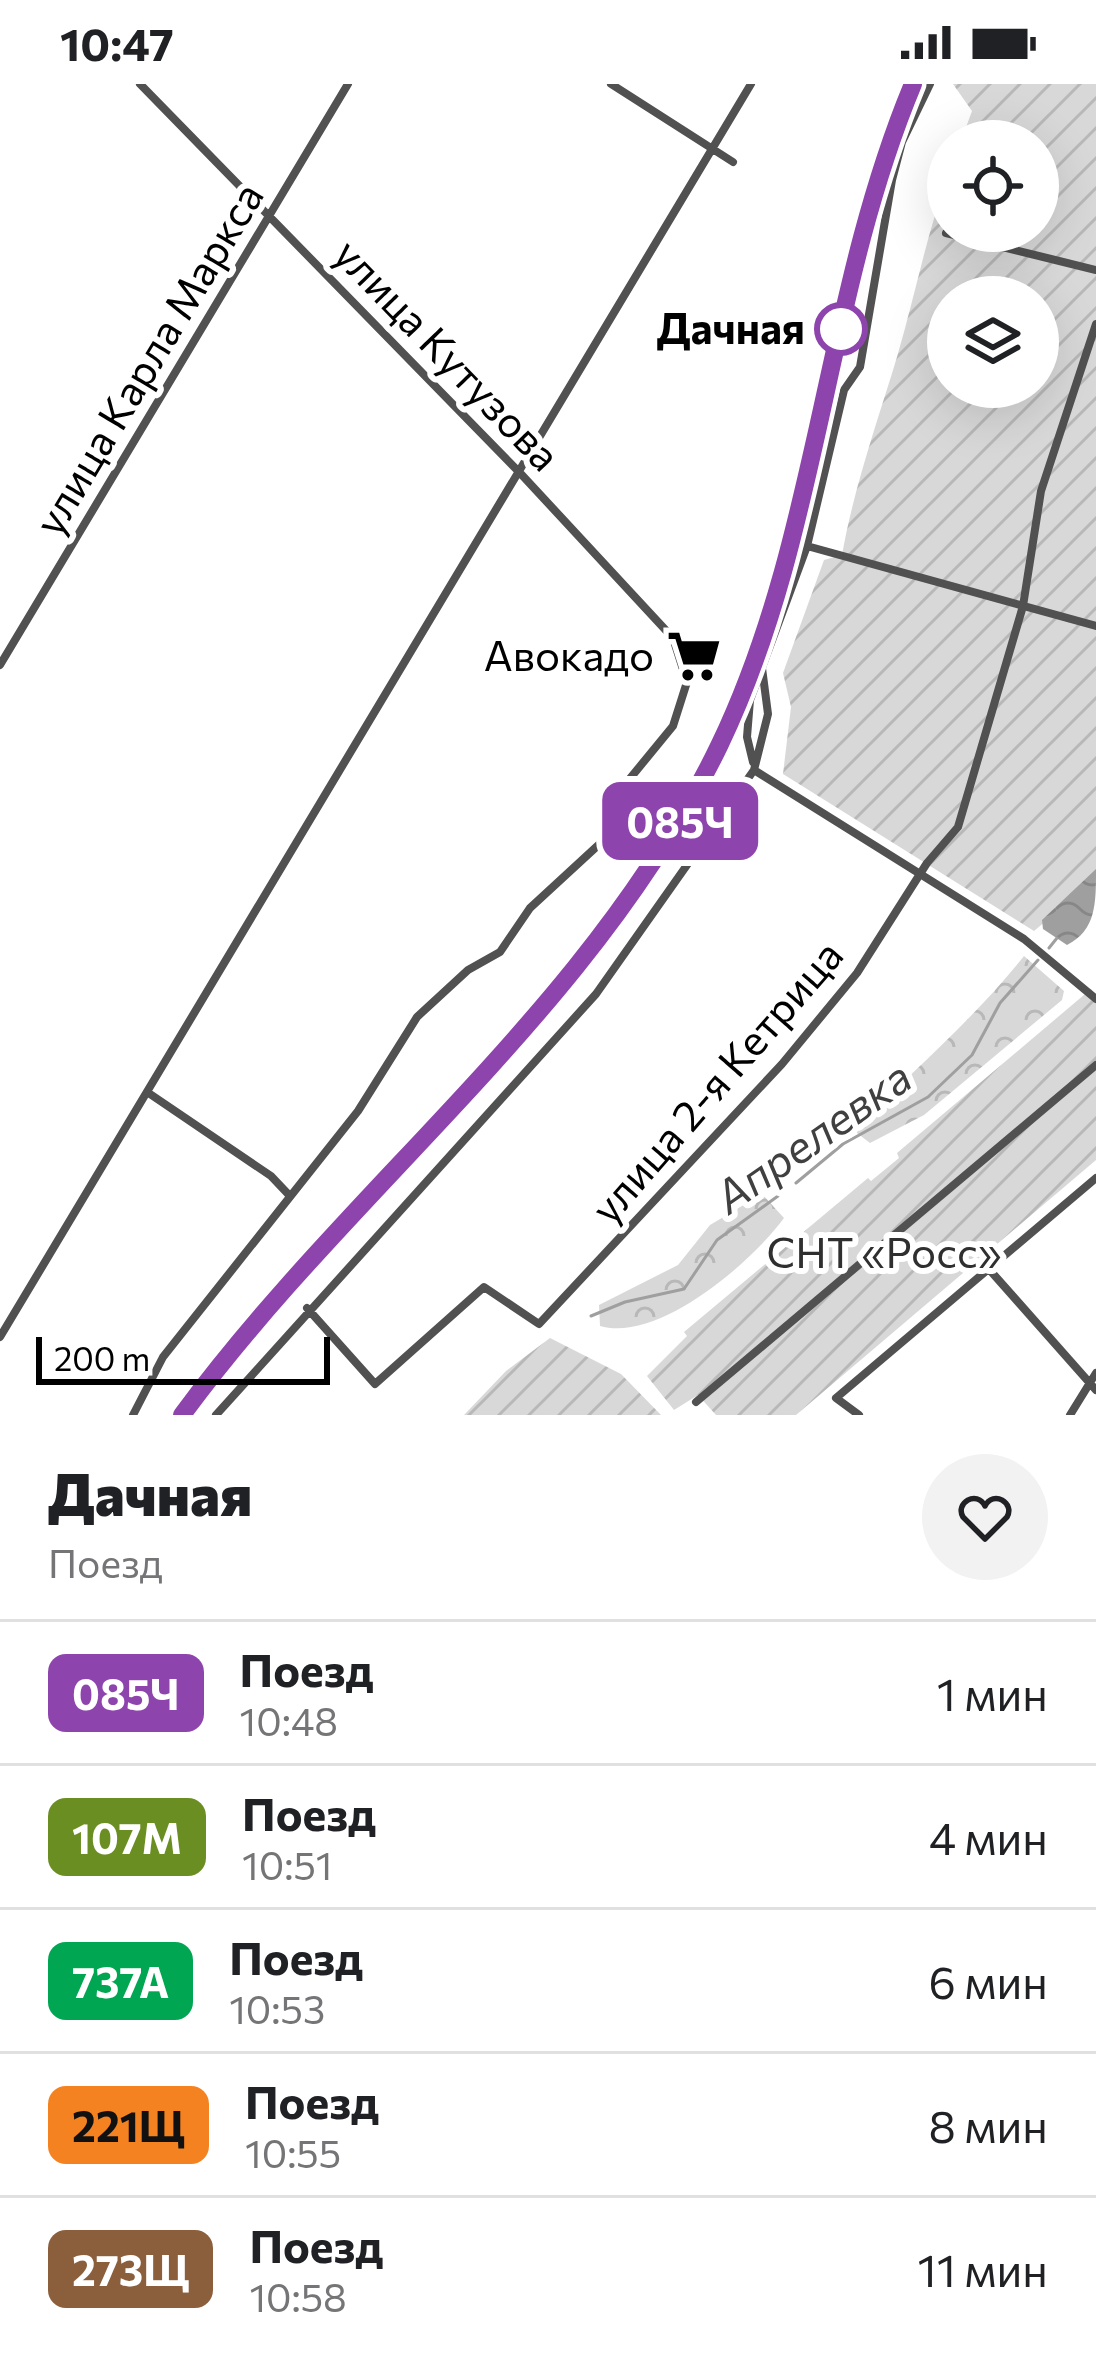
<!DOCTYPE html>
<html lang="ru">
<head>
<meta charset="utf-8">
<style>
  body { margin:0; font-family:Commissioner,sans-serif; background:#f2f2f2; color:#202124; height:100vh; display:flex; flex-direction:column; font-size:45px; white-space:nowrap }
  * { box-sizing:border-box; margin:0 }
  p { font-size:39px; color:#757577 }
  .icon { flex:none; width:66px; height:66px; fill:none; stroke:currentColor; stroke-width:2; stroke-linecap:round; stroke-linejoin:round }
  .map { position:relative; height:1331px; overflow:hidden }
  .side { display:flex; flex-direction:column; background:#fff; flex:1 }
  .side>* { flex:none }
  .badge { padding:0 24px; border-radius:18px; font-size:42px; line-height:78px }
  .buttons { position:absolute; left:927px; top:36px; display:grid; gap:24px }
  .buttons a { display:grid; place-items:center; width:132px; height:132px; border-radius:50%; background:#fff; box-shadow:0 12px 48px #0002; font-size:60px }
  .scale { position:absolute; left:36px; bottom:30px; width:294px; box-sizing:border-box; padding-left:12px; border:6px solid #000; border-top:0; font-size:33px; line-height:42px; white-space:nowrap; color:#000; -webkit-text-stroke:9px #fff; paint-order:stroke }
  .map>.badge { position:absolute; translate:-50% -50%; box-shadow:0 0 0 6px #fff }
  .round { display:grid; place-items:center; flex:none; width:126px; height:126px; border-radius:63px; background:#f2f2f2 }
  .head { display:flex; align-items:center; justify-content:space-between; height:204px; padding:0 48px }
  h1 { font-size:57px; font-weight:800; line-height:90px }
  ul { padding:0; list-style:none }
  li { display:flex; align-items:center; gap:36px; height:144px; padding:0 48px; border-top:3px solid #e0e0e0 }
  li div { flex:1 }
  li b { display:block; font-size:45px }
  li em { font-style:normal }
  li .badge { min-width:132px; font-weight:700; text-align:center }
  .status { display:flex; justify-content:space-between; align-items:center; height:84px; padding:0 60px; background:#fff; direction:ltr }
  .status svg { height:33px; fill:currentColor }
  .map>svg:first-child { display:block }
</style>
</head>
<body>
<div class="status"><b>10:47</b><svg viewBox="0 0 49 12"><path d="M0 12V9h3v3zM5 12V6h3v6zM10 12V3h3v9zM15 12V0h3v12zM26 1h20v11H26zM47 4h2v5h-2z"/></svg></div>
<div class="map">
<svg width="1096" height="1331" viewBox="0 0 1096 1331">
  <defs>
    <pattern id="forest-crowns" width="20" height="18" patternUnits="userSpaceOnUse" patternTransform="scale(3)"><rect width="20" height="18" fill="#d8d8d8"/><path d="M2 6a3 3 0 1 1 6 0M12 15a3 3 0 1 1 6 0" fill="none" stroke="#b8b8b8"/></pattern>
    <pattern id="garden-furrows" width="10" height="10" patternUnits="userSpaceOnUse" patternTransform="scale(3)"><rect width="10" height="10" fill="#d8d8d8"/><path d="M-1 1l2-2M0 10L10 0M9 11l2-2" fill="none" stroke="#b8b8b8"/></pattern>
    <pattern id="water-waves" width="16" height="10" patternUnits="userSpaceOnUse" patternTransform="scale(3)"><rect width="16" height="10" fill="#9f9f9f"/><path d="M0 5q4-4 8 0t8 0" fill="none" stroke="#878787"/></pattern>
  </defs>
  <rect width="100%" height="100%" fill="#fff"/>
  <!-- forest -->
  <path fill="url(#forest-crowns)" d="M 1024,872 L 1064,907 L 1062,916 L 924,1031 L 870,1059 L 853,1046 C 912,988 973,936 1024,872 Z
    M 762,1110 L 784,1134 C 751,1179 658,1259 600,1242 L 599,1221 L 678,1181 L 710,1141 Z"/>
  <!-- garden -->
  <path fill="url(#garden-furrows)" fill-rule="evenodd" d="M 953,0 L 1096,0 L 1096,795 L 1034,847 L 783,690 L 791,623 L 783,589 L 824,476 L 842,471 C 854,403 877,339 897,273 C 915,212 926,152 948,92 L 948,147 L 1038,147 L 1038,57 L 961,57 L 972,27 ZM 948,213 L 1038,213 L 1038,303 L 948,303 Z
    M 1091,905 L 1096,913 L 1096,1076 L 796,1331 L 716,1331 L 698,1311 L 674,1326 L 647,1292 L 687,1252 L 684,1248 L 868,1094 L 871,1097 L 899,1074 L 897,1069 Z
    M 550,1254 L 621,1290 L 661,1331 L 464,1331 L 506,1287 Z"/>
  <!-- water -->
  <path fill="url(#water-waves)" d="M 1096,785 C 1096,820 1096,846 1067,861 L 1043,845 L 1042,836 Z"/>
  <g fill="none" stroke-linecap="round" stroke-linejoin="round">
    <!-- stream -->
    <path stroke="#9f9f9f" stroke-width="3" d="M 1049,864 L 1057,854
      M 796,1099 L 843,1060 L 928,1013 L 972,971 L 1000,919 L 1038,876
      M 591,1232 L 625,1218 L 684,1205 L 717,1156 L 778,1112"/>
    <!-- minor -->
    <path stroke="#515151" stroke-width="8" d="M 611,0 L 733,78
      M 946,149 L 1096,186
      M 807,462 L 1096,542
      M 0,581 L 348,0
      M 753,678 L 747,653 L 750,616 L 807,462 L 844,306 L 860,283 L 892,96 L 902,58 L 930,0
      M 754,686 L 1024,855 L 1096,915
      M 150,1010 L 271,1092 L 289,1111
      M 988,1184 L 1096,1306
      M 307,1224 L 375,1300 L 484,1203 L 539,1240 L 782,980 L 857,889 L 927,779 L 958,743 L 1023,522 L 1041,407 L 1096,240
      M 0,1253 L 751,0
      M 696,1318 L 1096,981
      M 133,1331 L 163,1273 L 358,1027 L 417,933 L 468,886 L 500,868 L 530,824 L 606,754 L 623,703 L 673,642 L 687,598 L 673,554 L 521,390 L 140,0
      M 216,1331 L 596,910 L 754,686 L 768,630 L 762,584
      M 859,1331 L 836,1314 L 1096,1094
      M 1070,1331 L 1096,1289"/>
    <defs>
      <path id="rail" d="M 182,1331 C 352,1100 593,922 720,660 C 821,451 824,213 913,0"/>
    </defs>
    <!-- rail casing -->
    <use href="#rail" stroke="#000" stroke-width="8"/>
    <!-- rail -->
    <use href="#rail" stroke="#fff" stroke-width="3" stroke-dasharray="9" stroke-linecap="butt"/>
  </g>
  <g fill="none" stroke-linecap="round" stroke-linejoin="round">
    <defs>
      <path id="line" d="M 182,1331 C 352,1100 594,923 720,660 C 820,451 824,213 913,0"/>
    </defs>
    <!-- line casing -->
    <use href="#line" stroke="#fff" stroke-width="27"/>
    <!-- line -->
    <use href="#line" stroke="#8e44ad" stroke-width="18"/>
  </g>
  <!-- icons -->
  <defs>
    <symbol id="supermarket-bare" viewBox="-9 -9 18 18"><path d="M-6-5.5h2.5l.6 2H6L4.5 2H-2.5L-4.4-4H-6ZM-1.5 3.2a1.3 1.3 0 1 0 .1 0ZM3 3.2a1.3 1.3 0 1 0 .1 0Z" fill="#000" stroke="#fff" stroke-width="2.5" paint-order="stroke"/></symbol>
  </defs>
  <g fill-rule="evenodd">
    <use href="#supermarket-bare" x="656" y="534" width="76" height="76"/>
  </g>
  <!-- markers -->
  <circle fill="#fff" stroke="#8e44ad" stroke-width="6" cx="841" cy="245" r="24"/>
  <g text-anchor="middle" stroke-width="12" stroke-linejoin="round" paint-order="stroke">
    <!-- stop labels -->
    <g font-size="42" font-weight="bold" fill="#000" stroke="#fff" text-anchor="end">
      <text x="805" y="260">Дачная</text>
    </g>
    <!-- street labels -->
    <g font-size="42" fill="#000" stroke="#fff">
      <text transform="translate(447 271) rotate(46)" y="15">улица Кутузова</text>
      <text transform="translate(149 275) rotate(-59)" y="15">улица Карла Маркса</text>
      <text transform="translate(717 998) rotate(-49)" y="15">улица 2-я Кетрица</text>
    </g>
    <!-- poi labels -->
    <g font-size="42" fill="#000" stroke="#fff" text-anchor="end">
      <text x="654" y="587">Авокадо</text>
    </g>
    <!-- park labels -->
    <g font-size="42" fill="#2f2f2f" stroke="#fff">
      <text x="884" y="1184">СНТ «Росс»</text>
    </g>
    <!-- water labels -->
    <g font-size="45" font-style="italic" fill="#404040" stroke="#fff">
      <text transform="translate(813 1053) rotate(-35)" y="16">Апрелевка</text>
    </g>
  </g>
</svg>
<div class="buttons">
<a><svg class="icon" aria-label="locate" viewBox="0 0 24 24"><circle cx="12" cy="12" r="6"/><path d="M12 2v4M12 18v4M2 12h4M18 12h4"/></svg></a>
<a><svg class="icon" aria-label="layers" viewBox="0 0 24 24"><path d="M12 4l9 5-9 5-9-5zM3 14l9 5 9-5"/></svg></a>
</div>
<div class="scale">200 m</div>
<b class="badge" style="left:680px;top:737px;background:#8e44ad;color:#fff">085Ч</b>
</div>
<section class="side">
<div class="head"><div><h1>Дачная</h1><p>Поезд</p></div><a class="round"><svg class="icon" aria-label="heart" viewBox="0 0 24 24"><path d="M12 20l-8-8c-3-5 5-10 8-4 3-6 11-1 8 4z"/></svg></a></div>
<ul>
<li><span class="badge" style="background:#8e44ad;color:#fff">085Ч</span><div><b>Поезд</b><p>10:48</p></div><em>1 мин</em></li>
<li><span class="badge" style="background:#6b8e23;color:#fff">107М</span><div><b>Поезд</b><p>10:51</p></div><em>4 мин</em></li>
<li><span class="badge" style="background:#00a651;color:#fff">737А</span><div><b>Поезд</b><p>10:53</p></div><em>6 мин</em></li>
<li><span class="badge" style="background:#f58220;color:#111">221Щ</span><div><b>Поезд</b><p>10:55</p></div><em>8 мин</em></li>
<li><span class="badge" style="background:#8b5e3c;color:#fff">273Щ</span><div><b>Поезд</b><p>10:58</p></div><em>11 мин</em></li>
</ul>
</section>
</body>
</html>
